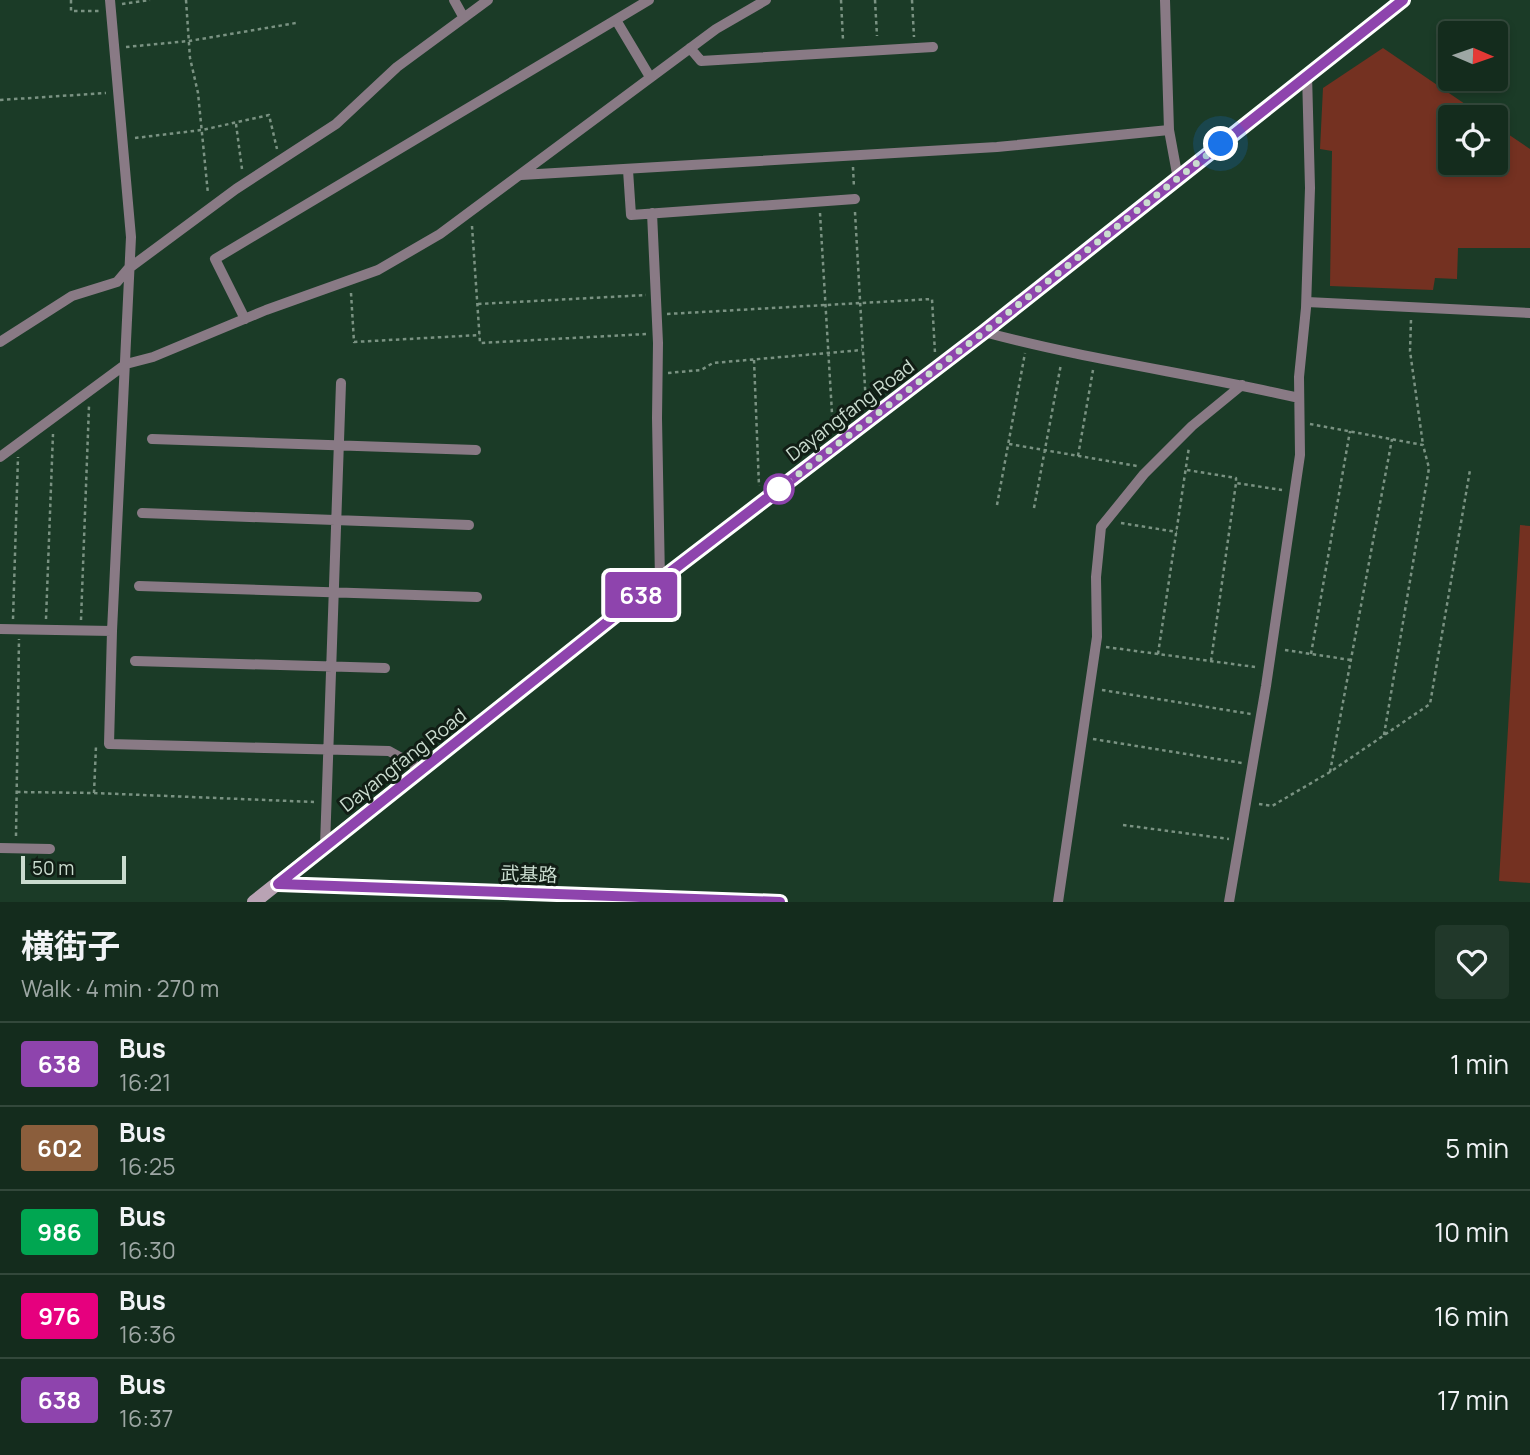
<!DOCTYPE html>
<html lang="en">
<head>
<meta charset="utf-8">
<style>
  body { margin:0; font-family:Manrope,"Noto Sans SC",sans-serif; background:#21382a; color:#f1f3f6; height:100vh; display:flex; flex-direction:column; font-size:26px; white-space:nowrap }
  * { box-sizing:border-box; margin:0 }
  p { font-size:23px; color:#9da7a4 }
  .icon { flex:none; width:38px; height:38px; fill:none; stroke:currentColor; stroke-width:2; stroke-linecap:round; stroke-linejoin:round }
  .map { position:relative; height:902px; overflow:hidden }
  .side { display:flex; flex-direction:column; background:#142c1d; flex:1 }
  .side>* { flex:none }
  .badge { padding:0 14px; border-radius:5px; font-size:24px; line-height:46px }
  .needle { width:46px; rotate:92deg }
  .controls { position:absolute; left:1438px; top:21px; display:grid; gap:14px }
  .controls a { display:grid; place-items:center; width:70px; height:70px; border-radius:7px; background:#142c1d; box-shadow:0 4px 10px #0003,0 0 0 2px #33483b; font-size:35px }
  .scale { position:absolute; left:21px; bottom:18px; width:105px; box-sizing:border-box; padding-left:7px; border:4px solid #cadccf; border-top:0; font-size:19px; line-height:24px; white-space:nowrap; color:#cadccf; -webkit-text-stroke:5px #111e15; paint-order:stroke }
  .you { position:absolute; width:35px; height:35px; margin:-18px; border:5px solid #fff; border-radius:50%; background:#1a73e8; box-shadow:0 0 0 10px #1a73e833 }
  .map>.badge { position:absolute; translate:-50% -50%; box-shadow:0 0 0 4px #fff }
  .round { display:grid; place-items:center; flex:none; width:74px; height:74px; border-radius:7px; background:#21382a }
  .head { display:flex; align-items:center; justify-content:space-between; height:119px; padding:0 21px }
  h1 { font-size:33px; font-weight:700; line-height:52px }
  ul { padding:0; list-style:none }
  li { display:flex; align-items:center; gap:21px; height:84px; padding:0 21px; border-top:2px solid #33483b }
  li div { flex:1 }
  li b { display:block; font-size:26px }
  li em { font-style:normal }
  li .badge { min-width:77px; font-weight:700; text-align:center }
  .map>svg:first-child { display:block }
</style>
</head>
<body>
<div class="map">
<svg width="1530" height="902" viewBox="0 0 1530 902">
  <rect width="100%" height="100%" fill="#1b3b27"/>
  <!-- green -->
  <path fill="#743121" d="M 1383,48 L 1484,117 L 1451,117 L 1451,163 L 1496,163 L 1496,126 L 1530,149 L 1530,248 L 1458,248 L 1457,279 L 1435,278 L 1433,290 L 1330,286 L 1332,151 L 1320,149 L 1323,88 Z
    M 1520,525 L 1530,526 L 1530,883 L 1499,881 Z"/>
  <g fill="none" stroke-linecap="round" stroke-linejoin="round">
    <!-- path -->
    <path stroke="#7a9282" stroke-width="2.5" stroke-dasharray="3.5 3.5" stroke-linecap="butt" d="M 71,0 L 71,11 L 99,11
      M 186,0 L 190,58 L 198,93 L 208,194
      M 841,0 L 843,40
      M 875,0 L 877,36
      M 912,0 L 914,37
      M 122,4 L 150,0
      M 126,47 L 189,41 L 296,23
      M 0,100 L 106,93
      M 236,124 L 242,169
      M 135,138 L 202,130 L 269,115 L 277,149
      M 853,167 L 854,188
      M 855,212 L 866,405
      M 820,213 L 833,430
      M 472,226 L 480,343 L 646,334
      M 351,293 L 354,342 L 480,335
      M 478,304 L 646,295
      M 667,314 L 932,299 L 935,353
      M 1411,320 L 1410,351 L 1423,445
      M 754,360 L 759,486
      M 668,373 L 701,370 L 713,363 L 862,350
      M 1310,424 L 1423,445 L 1429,468 L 1384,735
      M 1009,444 L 1137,466
      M 1078,456 L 1093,370
      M 1187,470 L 1236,478 L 1236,483 L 1282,490
      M 997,505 L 1025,353
      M 1034,508 L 1061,364
      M 1121,523 L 1177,532
      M 13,619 L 18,457
      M 46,619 L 53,434
      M 81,620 L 89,406
      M 1106,647 L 1255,667
      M 1285,650 L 1351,660
      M 1158,654 L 1189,447
      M 1311,654 L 1350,431
      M 1211,661 L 1236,483
      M 1102,690 L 1251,714
      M 1093,739 L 1242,763
      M 1330,772 L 1392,439
      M 17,792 L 94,793 L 96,746
      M 94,793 L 314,802
      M 1259,804 L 1272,806 L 1330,772 L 1430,704 L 1470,470
      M 1123,825 L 1229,839
      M 16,836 L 19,639"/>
    <!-- street -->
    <path stroke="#897a85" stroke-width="10" d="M 110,0 L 131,237 L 112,631
      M 454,0 L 464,18
      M 1165,0 L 1169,130 L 1178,179
      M 616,20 L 650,77
      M 690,48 L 701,61 L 933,47
      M 628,170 L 631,215 L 855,199
      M 521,175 L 997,147 L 1169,130
      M 652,213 L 658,343 L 657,418 L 660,580
      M 1307,302 L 1530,313
      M 245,319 L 215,259 L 649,0
      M 984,332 C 1088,360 1195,374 1299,398
      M 0,342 L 72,296 L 117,282 L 128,269 L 236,189 L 336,124 L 397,67 L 488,0
      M 152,439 L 476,450
      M 0,457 L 126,364 L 153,357 L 266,310 L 378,270 L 440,234 L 716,29 L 766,0
      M 142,513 L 469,525
      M 139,586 L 477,597
      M 0,629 L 112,631 L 109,744 L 389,751 L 421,769
      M 135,661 L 385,668
      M 325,846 L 341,383
      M 0,848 L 50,849
      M 1058,902 L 1097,637 L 1096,577 L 1101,527 L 1144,474 L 1192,426 L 1242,385
      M 1229,902 L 1266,686 L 1300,455 L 1299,377 L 1306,308 L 1310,188 L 1307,74"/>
    <!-- secondary -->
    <path stroke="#b9a3b4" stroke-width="14" d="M 278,884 L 780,902
      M 254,902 L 660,580 L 984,332 L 1403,0"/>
  </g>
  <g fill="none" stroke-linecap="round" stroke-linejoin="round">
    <defs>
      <path id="line" d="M 780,902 L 278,884 L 660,580 L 984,332 L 1403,0"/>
    </defs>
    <!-- line casing -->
    <use href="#line" stroke="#fff" stroke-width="16"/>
    <!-- line -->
    <use href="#line" stroke="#8e44ad" stroke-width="10"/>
    <!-- walk -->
    <path stroke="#cadccf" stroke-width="7" stroke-dasharray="0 12.6" d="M 779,489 L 984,332 L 1221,144"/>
  </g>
  <!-- markers -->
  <circle fill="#fff" stroke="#8e44ad" stroke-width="3.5" cx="779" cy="489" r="14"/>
  <g text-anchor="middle" stroke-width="6" stroke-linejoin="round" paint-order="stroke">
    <!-- street labels -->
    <g font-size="19" fill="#cadccf" stroke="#111e15">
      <text transform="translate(850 410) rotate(-37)" y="7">Dayangfang Road</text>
      <text transform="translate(403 760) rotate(-38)" y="7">Dayangfang Road</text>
      <text transform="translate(529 874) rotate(2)" y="7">武基路</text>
    </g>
  </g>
</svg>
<div class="controls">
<a><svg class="needle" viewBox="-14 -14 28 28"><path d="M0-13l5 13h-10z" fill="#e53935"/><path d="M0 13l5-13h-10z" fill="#9da7a4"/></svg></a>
<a><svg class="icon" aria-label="locate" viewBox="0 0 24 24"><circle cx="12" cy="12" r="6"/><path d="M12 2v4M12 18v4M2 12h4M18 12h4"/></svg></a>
</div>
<div class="scale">50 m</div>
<div class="you" style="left:1221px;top:144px"></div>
<b class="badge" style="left:641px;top:595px;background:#8e44ad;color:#fff">638</b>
</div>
<section class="side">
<div class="head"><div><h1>横街子</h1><p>Walk · 4 min · 270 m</p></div><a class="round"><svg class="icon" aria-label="heart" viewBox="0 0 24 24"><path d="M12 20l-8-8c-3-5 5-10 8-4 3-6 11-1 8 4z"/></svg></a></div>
<ul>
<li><span class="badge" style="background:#8e44ad;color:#fff">638</span><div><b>Bus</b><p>16:21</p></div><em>1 min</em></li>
<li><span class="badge" style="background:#8b5e3c;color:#fff">602</span><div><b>Bus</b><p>16:25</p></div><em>5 min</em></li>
<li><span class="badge" style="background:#00a651;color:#fff">986</span><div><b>Bus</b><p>16:30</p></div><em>10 min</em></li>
<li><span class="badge" style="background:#e6007e;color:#fff">976</span><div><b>Bus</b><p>16:36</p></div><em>16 min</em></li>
<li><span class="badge" style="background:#8e44ad;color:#fff">638</span><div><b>Bus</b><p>16:37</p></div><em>17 min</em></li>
</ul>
</section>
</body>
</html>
